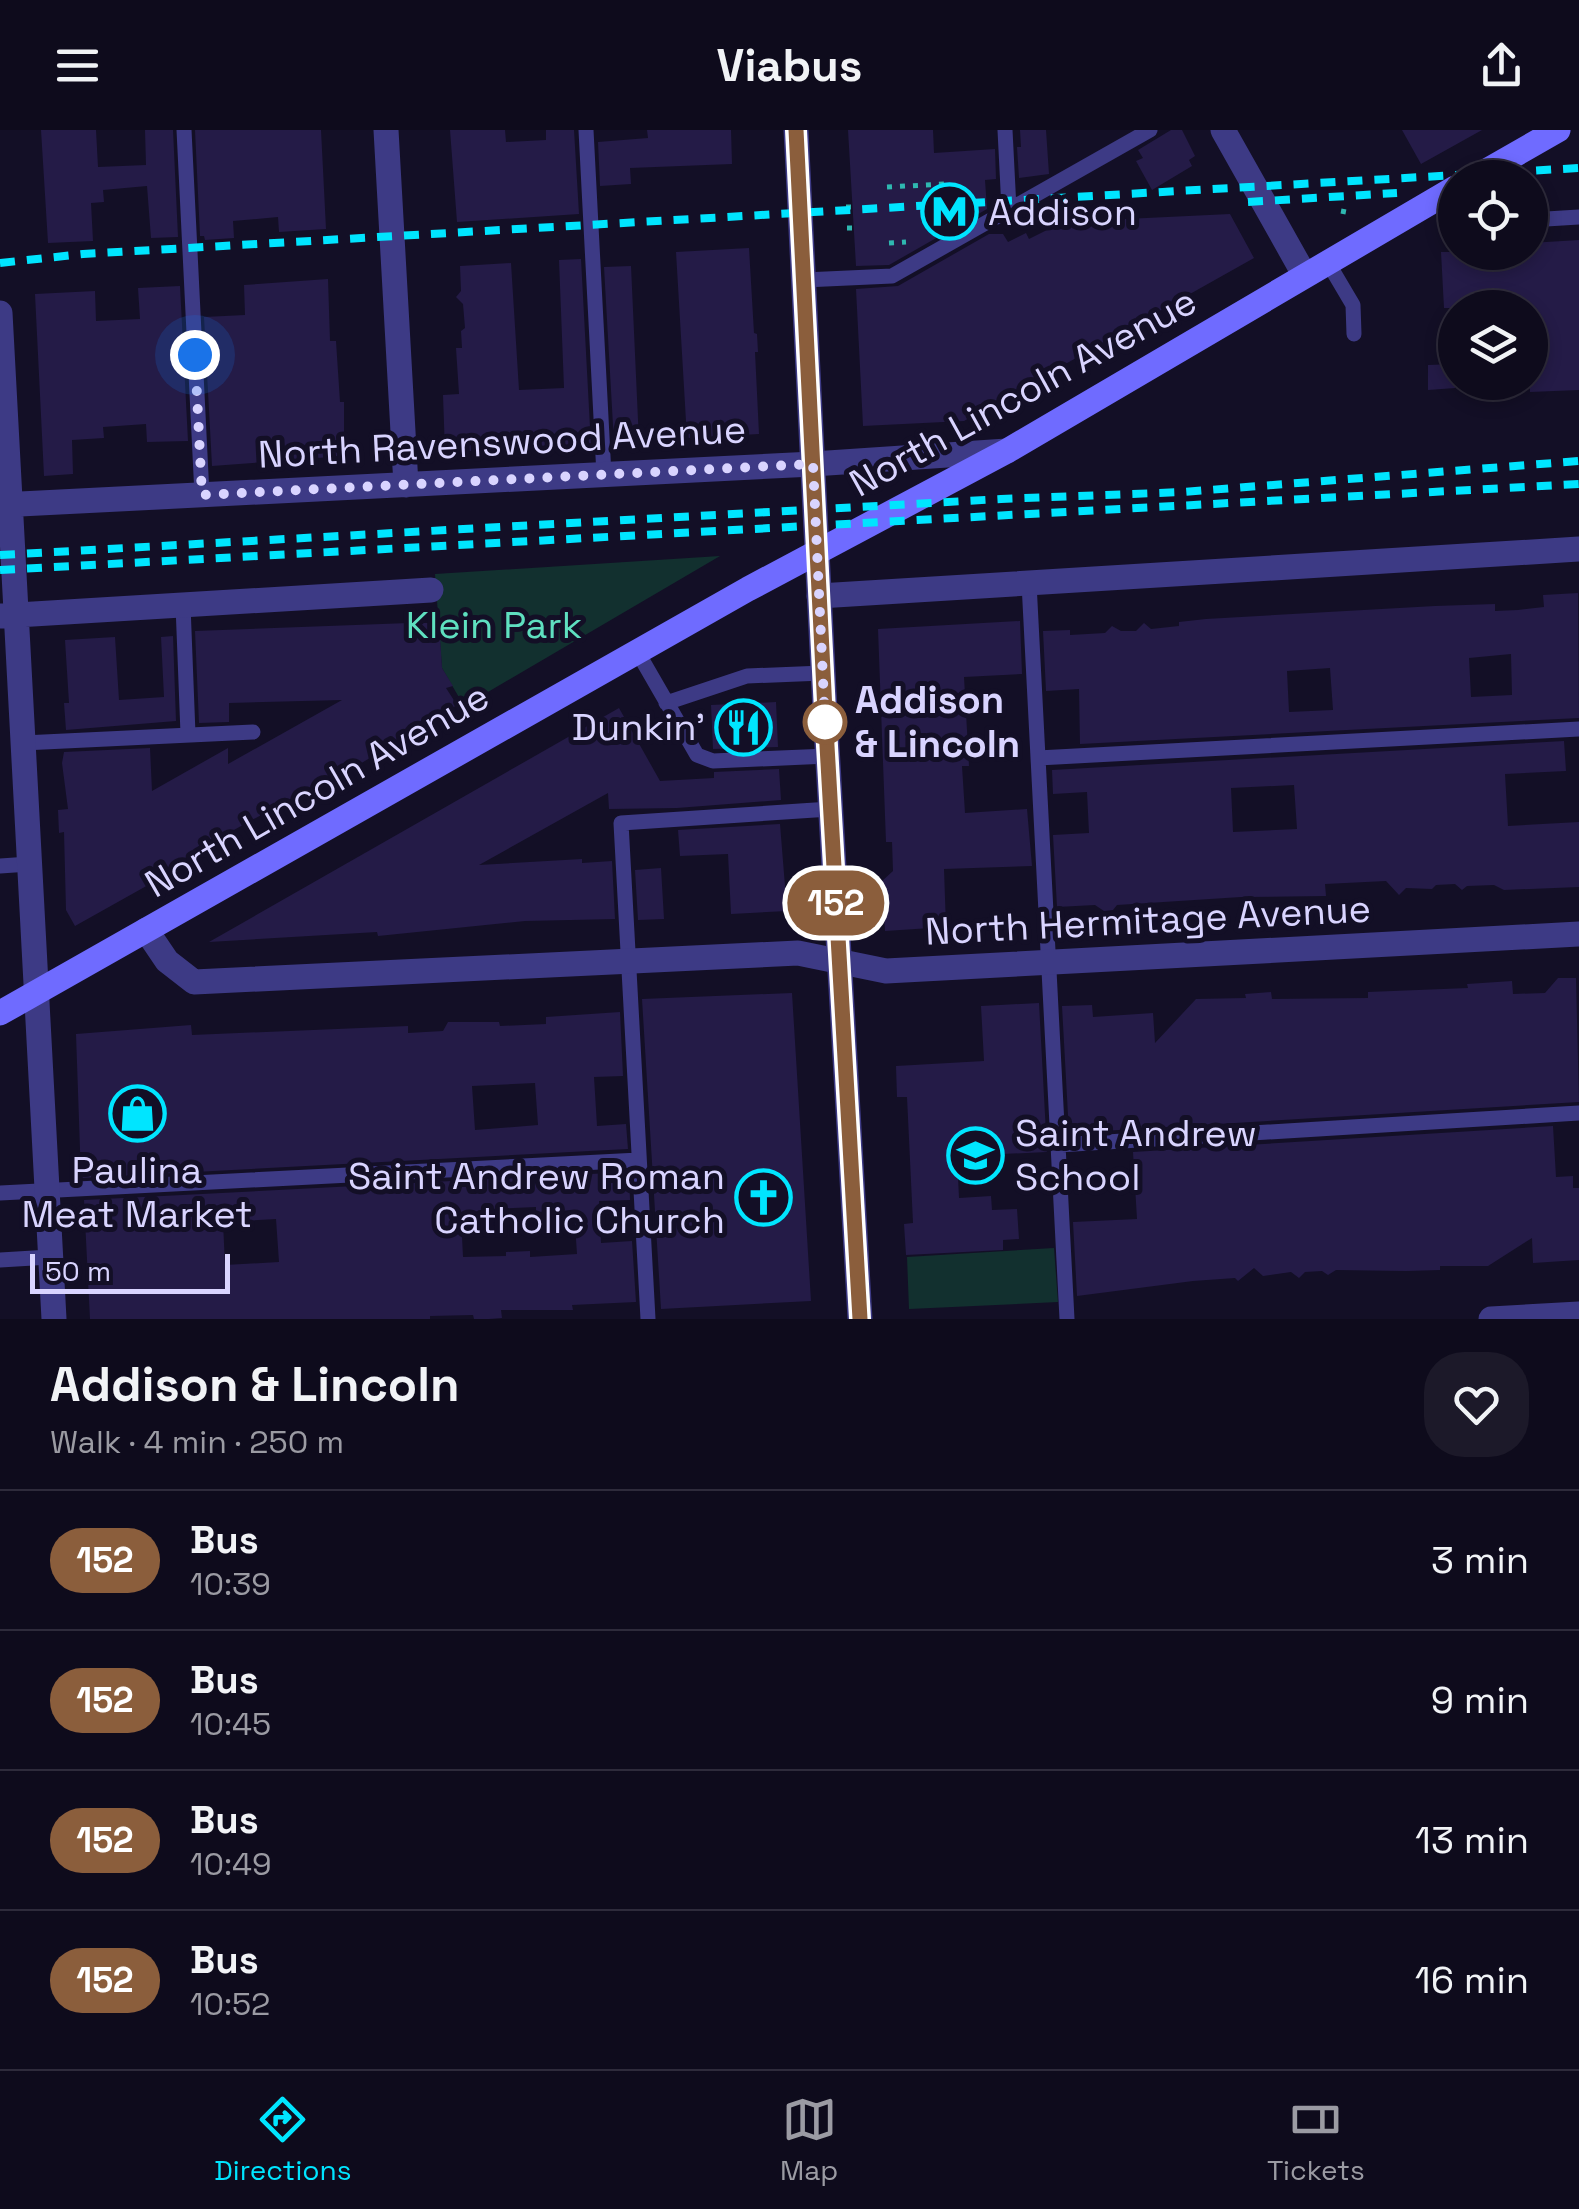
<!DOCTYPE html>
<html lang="en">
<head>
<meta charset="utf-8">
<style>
  body { margin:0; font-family:"Space Grotesk",sans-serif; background:#1c1929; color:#f1f3f6; height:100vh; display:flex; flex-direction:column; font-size:38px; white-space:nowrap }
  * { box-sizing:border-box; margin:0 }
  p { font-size:32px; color:#9b9ba3 }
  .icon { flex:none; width:55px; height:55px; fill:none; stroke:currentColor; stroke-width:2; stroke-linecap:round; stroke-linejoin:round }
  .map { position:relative; height:1189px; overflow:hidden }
  .drawer { display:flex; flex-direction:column; background:#0e0b1c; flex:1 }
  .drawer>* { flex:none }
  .badge { padding:0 20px; border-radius:32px; font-size:35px; line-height:65px }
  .tools { position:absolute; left:1438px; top:30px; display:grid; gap:20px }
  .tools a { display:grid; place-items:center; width:110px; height:110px; border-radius:50%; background:#0e0b1c; box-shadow:0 5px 15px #0003,0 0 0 2px #2e2b3b; font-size:50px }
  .scale { position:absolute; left:30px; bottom:25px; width:200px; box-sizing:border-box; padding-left:10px; border:5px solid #d9d4ff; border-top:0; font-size:28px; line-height:35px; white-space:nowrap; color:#d9d4ff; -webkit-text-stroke:8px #130f26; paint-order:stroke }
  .you { position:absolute; width:50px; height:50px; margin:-25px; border:8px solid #fff; border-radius:50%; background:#1a73e8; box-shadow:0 0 0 15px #1a73e833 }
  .map>.badge { position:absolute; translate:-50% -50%; box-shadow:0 0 0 5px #fff }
  .round { display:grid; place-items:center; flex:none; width:105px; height:105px; border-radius:40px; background:#1c1929 }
  .summary { display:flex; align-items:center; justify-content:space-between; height:170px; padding:0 50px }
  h1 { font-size:48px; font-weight:600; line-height:75px }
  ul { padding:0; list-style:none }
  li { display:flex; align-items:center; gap:30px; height:140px; padding:0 50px; border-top:2px solid #2e2b3b }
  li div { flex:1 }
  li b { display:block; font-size:38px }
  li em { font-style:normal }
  li .badge { min-width:110px; font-weight:700; text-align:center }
  header { display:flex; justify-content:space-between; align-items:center; height:130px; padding:0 50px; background:#0e0b1c; font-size:45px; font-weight:600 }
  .dock { display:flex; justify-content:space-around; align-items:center; height:140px; border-top:2px solid #2e2b3b; background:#0e0b1c; font-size:28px; color:#9b9ba3 }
  .dock a { display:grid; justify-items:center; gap:5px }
  .dock .selected { color:#00e5ff }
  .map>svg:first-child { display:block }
</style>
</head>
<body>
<header><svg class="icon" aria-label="menu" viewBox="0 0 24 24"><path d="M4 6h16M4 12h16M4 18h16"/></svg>Viabus<svg class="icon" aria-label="share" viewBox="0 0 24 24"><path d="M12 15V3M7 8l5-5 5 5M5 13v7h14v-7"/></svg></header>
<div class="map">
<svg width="1579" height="1189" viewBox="0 0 1579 1189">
  <rect width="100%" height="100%" fill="#130f26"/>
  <!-- green -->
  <path fill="#12302f" d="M 720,426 L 464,576 L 442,538 L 435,444 Z
    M 1054,1118 L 1058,1172 L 909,1179 L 907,1127 Z"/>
  <!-- building -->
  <path fill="#241b47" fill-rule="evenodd" d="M 41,0 L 96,0 L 98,37 L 146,35 L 145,0 L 173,0 L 178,107 L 151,108 L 147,56 L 103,60 L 104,72 L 91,73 L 93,111 L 48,113 Z
    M 195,0 L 321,0 L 326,99 L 279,102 L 278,87 L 233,91 L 234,108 L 205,110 L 204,106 L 200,106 Z
    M 450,0 L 505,0 L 506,12 L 546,10 L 546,0 L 574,0 L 579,84 L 457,92 Z
    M 647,0 L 731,0 L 732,34 L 630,38 L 631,54 L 600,56 L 598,12 L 648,8 Z
    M 848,0 L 933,0 L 934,23 L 995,19 L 996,49 L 985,50 L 987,79 L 889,135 L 856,136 Z
    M 1020,0 L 1046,0 L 1049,44 L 1019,48 L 1017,17 L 1021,17 Z
    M 1171,0 L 1182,0 L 1195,26 L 1189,30 L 1192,36 L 1152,60 L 1136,31 L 1143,28 L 1138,20 Z
    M 1402,0 L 1482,0 L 1421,34 Z
    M 1230,84 L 1254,128 L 964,291 L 863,296 L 856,159 L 898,156 L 989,104 L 1003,104 L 1008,112 L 1026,103 L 1029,109 L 1063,92 Z
    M 1579,110 L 1579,260 L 1530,262 L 1530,178 L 1444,178 L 1441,122 L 1530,122 L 1530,113 Z
    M 749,118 L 754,203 L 757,204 L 758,222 L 755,222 L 759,304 L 687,308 L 676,122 Z
    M 581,129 L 591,316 L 445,322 L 443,265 L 459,264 L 456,218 L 462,218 L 461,201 L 465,198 L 463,174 L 456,167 L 461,161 L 460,136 L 511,133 L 519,260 L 564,258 L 559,130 Z
    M 631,136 L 639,312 L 614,313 L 604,137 Z
    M 328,149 L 330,211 L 336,211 L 340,272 L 344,272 L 344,326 L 212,336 L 204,187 L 245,185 L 244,155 Z
    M 180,156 L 188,311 L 147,312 L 146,294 L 103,297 L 104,308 L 72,310 L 73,344 L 44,346 L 35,164 L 95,161 L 96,191 L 140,189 L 138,158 Z
    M 1455,234 L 1455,258 L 1428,260 L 1428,235 Z
    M 1578,463 L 1579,588 L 1080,614 L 1079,559 L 1046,561 L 1043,501 L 1070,500 L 1070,505 L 1105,503 L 1112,496 L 1121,501 L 1136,501 L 1144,493 L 1151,499 L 1179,496 L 1179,492 L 1206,489 L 1435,476 L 1495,474 L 1495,481 L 1518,480 L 1544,477 L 1543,465 ZM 1511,524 L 1512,565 L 1471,567 L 1469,528 ZM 1330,538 L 1333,580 L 1289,582 L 1287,541 Z
    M 1020,491 L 1022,544 L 964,547 L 969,636 L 962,636 L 965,683 L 1027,679 L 1032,736 L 944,739 L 946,797 L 885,801 L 882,751 L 893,741 L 892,712 L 886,712 L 878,499 Z
    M 409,493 L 431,493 L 432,507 L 440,506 L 442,538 L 453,556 L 446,558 L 457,575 L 355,637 L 304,664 L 303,662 L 194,722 L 196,726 L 166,745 L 75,796 L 66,780 L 64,702 L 59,703 L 58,680 L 68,679 L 62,633 L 64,622 L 150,618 L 152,661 L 228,618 L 228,634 L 342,570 L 229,573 L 229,592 L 199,593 L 195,501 Z
    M 173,506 L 176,591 L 66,600 L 64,573 L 69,573 L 65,510 L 115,507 L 119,570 L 164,567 L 161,507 Z
    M 776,572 L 778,617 L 713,619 L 711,575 Z
    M 619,578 L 660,651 L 714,648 L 714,642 L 779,639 L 781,670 L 677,678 L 609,679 L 608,663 L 479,735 L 582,729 L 582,733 L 612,731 L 615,789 L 525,791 L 378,806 L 377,802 L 209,812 Z
    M 1564,611 L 1566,641 L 1505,644 L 1508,696 L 1579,692 L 1579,757 L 1504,760 L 1494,755 L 1467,756 L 1462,760 L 1455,754 L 1436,755 L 1432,759 L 1406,758 L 1399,765 L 1386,751 L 1325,754 L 1326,766 L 1241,767 L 1117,775 L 1113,780 L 1104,781 L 1095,775 L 1057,777 L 1053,705 L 1089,703 L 1087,662 L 1053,664 L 1052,640 ZM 1294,655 L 1297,699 L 1233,702 L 1231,658 Z
    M 780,694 L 787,781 L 731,784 L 728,724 L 680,726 L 678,700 Z
    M 661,738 L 664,789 L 638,790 L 635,740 Z
    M 1558,848 L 1576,848 L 1579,972 L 1069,1003 L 1062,876 L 1092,875 L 1093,887 L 1153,883 L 1155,913 L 1196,869 L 1246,868 L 1245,864 L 1271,862 L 1272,869 L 1368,868 L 1368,862 L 1468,858 L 1467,854 L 1512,851 L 1513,864 L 1545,863 Z
    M 792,863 L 811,1171 L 661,1179 L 642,869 Z
    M 1039,873 L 1047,1022 L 957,1026 L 959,1068 L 991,1066 L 992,1080 L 1017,1079 L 1019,1109 L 1003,1110 L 1003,1120 L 906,1125 L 904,1094 L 913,1093 L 907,967 L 897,967 L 896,936 L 984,931 L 981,876 Z
    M 620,882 L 623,946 L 594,947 L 597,996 L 626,994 L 628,1019 L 81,1048 L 76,904 L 191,895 L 192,905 L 408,896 L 408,903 L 443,901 L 448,892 L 499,892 L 500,896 L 546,894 L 546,887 ZM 535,953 L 538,995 L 475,1000 L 472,956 Z
    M 1553,996 L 1556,1047 L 1573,1046 L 1573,1058 L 1579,1058 L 1579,1130 L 1533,1133 L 1532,1108 L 1488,1136 L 1440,1136 L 1440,1140 L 1406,1141 L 1336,1140 L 1328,1145 L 1322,1141 L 1305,1142 L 1299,1148 L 1291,1142 L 1263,1146 L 1254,1138 L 1238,1151 L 1235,1148 L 1193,1151 L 1077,1166 L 1073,1092 L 1137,1089 L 1133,1022 Z
    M 629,1042 L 630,1070 L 599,1071 L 601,1113 L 632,1111 L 636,1172 L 572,1175 L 573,1180 L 501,1180 L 502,1188 L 489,1189 L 474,1189 L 473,1185 L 430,1186 L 430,1189 L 90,1189 L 84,1070 ZM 536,1077 L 536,1082 L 574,1080 L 577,1124 L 530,1127 L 530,1121 L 506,1122 L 506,1126 L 463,1127 L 461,1086 L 488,1084 L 488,1079 ZM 276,1089 L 279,1132 L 225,1135 L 223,1092 Z"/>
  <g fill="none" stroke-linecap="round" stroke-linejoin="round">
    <!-- path -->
    <path stroke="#2fb8b0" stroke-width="5" stroke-dasharray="5 8" stroke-linecap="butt" d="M 887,57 L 945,54
      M 846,77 L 852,77
      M 1341,81 L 1346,82
      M 847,98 L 853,98
      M 889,113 L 906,112"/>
    <!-- service -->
    <path stroke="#3d3a85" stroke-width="15" d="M 184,0 L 202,365
      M 586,0 L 604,345
      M 1005,0 L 1009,79
      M 1530,90 L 1579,87
      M 1327,131 L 1353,175 L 1354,204
      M 804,150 L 892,146 L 1150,0
      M 1029,453 L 1067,1189
      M 183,475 L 188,604
      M 637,521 L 697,625 L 713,631 L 828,626
      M 666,573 L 747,546 L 823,543
      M 23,613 L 253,602
      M 1038,628 L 1579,599
      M 0,736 L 29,734
      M 1058,1015 L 1579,983
      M 0,1063 L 639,1030
      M 0,1130 L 50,1127
      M 648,1189 L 621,693 L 830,679"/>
    <!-- minor -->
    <path stroke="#3d3a85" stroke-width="25" d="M 386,0 L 406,355
      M 1223,0 L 1304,144
      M 0,183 L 54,1189
      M 0,375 L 813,334 L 1007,321
      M 819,466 L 1579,419
      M 0,486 L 431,460
      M 146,800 L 167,831 L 194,852 L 798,823 L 886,841 L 1579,804
      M 1491,1189 L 1579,1184"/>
    <!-- tertiary -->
    <path stroke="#3d3a85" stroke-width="25" d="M 796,0 L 825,581 L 860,1189"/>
    <!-- secondary -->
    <path stroke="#6f6bff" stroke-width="25" d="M 1474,48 L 1558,0
      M 0,883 L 748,459 L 1007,321 L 1455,58"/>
    <!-- rail -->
    <path stroke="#00e5ff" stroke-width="8" stroke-dasharray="15 12" stroke-linecap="butt" d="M 1248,72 L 1397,63
      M 0,133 L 83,124 L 1579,38
      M 0,425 L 1001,369 L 1183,362 L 1579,331
      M 0,440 L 1579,354"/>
  </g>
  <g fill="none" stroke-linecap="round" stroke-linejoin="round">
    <defs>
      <path id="line" d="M 796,0 L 825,581 L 860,1189"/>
    </defs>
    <!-- line casing -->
    <use href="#line" stroke="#fff" stroke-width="22"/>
    <!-- line -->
    <use href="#line" stroke="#8b5e3c" stroke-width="15"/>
    <!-- walk -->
    <path stroke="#d9d4ff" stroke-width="10" stroke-dasharray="0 18" d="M 195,225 L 202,365 L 813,334 L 825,592"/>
  </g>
  <!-- icons -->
  <defs>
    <symbol id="metro-ring" viewBox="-11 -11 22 22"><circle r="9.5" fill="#130f26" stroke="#00e5ff" stroke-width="1.5"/><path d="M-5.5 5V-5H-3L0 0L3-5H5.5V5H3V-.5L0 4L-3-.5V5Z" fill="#00e5ff"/></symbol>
    <symbol id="restaurant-ring" viewBox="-11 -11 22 22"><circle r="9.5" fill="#130f26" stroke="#00e5ff" stroke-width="1.5"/><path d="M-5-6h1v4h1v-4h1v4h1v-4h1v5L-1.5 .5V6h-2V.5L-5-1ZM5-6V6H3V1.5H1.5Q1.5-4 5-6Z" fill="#00e5ff"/></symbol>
    <symbol id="shop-ring" viewBox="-11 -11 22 22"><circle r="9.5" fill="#130f26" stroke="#00e5ff" stroke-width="1.5"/><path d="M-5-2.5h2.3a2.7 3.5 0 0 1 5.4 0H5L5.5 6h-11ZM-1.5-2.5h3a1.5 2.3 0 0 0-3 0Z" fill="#00e5ff"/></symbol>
    <symbol id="school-ring" viewBox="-11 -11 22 22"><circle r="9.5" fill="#130f26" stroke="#00e5ff" stroke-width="1.5"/><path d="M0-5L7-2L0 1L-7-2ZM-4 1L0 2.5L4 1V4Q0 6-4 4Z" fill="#00e5ff"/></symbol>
    <symbol id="church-ring" viewBox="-11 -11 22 22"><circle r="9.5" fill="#130f26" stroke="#00e5ff" stroke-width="1.5"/><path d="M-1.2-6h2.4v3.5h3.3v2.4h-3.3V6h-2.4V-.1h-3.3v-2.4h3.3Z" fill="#00e5ff"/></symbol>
  </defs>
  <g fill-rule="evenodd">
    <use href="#metro-ring" x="918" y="50" width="63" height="63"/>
    <use href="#restaurant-ring" x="712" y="566" width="63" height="63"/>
    <use href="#shop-ring" x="106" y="952" width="63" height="63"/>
    <use href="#school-ring" x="944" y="994" width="63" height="63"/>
    <use href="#church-ring" x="732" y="1036" width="63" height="63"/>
  </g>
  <!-- markers -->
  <circle fill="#fff" stroke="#8b5e3c" stroke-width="5" cx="825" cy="592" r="20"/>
  <g text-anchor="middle" stroke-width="10" stroke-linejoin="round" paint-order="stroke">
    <!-- poi labels -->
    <g font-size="38" fill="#d9d4ff" stroke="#130f26" text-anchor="start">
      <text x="988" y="95">Addison</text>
      <text x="705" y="610" text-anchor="end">Dunkin'</text>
      <text x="1015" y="1016">Saint Andrew<tspan x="1015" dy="44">School</tspan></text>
      <text x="137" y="1053" text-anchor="middle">Paulina<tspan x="137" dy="44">Meat Market</tspan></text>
      <text x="725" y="1059" text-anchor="end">Saint Andrew Roman<tspan x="725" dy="44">Catholic Church</tspan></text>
    </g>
    <!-- street labels -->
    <g font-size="38" fill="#d9d4ff" stroke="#130f26">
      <text transform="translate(1023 262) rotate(-29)" y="13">North Lincoln Avenue</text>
      <text transform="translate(502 312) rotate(-3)" y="13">North Ravenswood Avenue</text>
      <text transform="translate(317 660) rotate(-30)" y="13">North Lincoln Avenue</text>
      <text transform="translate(1148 790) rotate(-3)" y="13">North Hermitage Avenue</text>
    </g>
    <!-- park labels -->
    <g font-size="38" fill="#5fe0c0" stroke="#130f26">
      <text x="494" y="508">Klein Park</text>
    </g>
    <!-- stop labels -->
    <g font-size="38" font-weight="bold" fill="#d9d4ff" stroke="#130f26" text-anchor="start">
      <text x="855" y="583">Addison<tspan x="855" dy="44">&amp; Lincoln</tspan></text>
    </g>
  </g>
</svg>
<div class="tools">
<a><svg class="icon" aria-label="locate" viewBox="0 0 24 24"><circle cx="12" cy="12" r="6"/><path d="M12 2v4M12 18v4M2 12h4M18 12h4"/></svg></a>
<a><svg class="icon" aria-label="layers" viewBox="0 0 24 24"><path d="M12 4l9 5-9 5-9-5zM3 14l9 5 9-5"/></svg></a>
</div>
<div class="scale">50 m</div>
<div class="you" style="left:195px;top:225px"></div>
<b class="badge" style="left:836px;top:773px;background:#8b5e3c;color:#fff">152</b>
</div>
<section class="drawer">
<div class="summary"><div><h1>Addison &amp; Lincoln</h1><p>Walk · 4 min · 250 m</p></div><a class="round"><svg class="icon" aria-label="heart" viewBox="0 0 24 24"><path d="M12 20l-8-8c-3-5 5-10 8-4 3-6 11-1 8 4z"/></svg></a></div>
<ul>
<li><span class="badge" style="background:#8b5e3c;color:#fff">152</span><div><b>Bus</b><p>10:39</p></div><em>3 min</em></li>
<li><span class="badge" style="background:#8b5e3c;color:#fff">152</span><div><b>Bus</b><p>10:45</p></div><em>9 min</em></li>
<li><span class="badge" style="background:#8b5e3c;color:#fff">152</span><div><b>Bus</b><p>10:49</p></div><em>13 min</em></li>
<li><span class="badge" style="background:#8b5e3c;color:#fff">152</span><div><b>Bus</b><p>10:52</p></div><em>16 min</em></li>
</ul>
</section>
<nav class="dock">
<a class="selected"><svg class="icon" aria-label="directions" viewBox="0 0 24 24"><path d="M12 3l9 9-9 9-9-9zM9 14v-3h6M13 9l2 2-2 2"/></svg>Directions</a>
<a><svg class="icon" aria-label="map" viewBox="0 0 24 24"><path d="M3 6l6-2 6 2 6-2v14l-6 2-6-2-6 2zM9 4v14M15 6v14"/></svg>Map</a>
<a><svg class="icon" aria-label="tickets" viewBox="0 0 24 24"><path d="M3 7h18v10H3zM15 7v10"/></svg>Tickets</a>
</nav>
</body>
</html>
